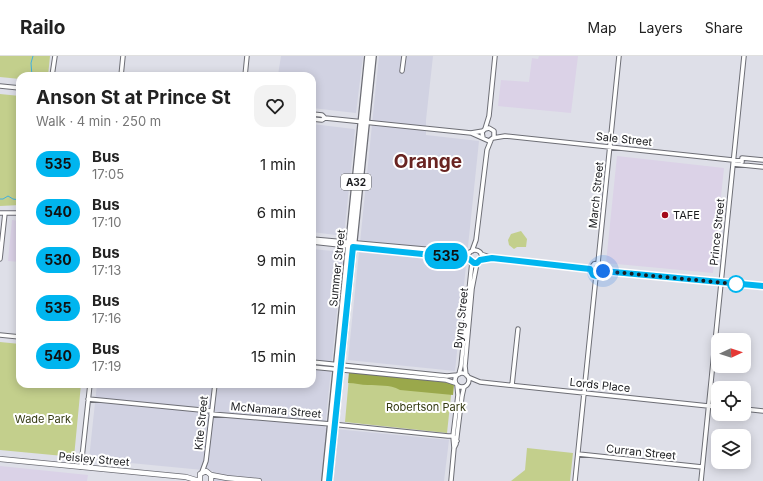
<!DOCTYPE html>
<html lang="en">
<head>
<meta charset="utf-8">
<style>
  body { margin:0; font-family:Inter,sans-serif; background:#f2f2f2; color:#222; height:100vh; display:flex; flex-direction:column; font-size:15px; white-space:nowrap }
  * { box-sizing:border-box; margin:0 }
  p { font-size:13px; color:#767676 }
  .icon { flex:none; width:22px; height:22px; fill:none; stroke:currentColor; stroke-width:2; stroke-linecap:round; stroke-linejoin:round }
  .map { position:relative; flex:1; overflow:hidden }
  .sheet { position:absolute; left:16px; top:16px; width:300px; height:316px; display:flex; flex-direction:column; background:#fff; border-radius:12px; box-shadow:0 2px 10px #0003 }
  .sheet>* { flex:none }
  .badge { padding:0 8px; border-radius:13px; font-size:14px; line-height:26px }
  .needle { width:26px; rotate:86deg }
  .fabs { position:absolute; left:711px; top:277px; display:grid; gap:8px }
  .fabs a { display:grid; place-items:center; width:40px; height:40px; border-radius:8px; background:#fff; box-shadow:0 2px 10px #0003; font-size:20px }
  .you { position:absolute; width:20px; height:20px; margin:-10px; border:3px solid #fff; border-radius:50%; background:#1a73e8; box-shadow:0 0 0 6px #1a73e833 }
  .map>.badge { position:absolute; translate:-50% -50%; box-shadow:0 0 0 2px #fff }
  .round { display:grid; place-items:center; flex:none; width:42px; height:42px; border-radius:12px; background:#f2f2f2 }
  .headline { display:flex; align-items:center; justify-content:space-between; height:68px; padding:0 20px }
  h1 { font-size:19px; font-weight:700; line-height:30px }
  ul { padding:0; list-style:none }
  li { display:flex; align-items:center; gap:12px; height:48px; padding:0 20px }
  li div { flex:1 }
  li b { display:block; font-size:15px }
  li em { font-style:normal }
  li .badge { min-width:44px; font-weight:700; text-align:center }
  header { display:flex; align-items:center; gap:24px; box-sizing:border-box; height:56px; padding:0 20px; background:#fff; border-bottom:1px solid #e0e0e0 }
  header strong { font-size:19px }
  nav { display:flex; gap:22px; margin-inline-start:auto; font-size:14px }
  .map>svg:first-child { display:block }
</style>
</head>
<body>
<header>
<strong>Railo</strong>
<nav><a>Map</a><a>Layers</a><a>Share</a></nav>
</header>
<div class="map">
<svg width="763" height="425" viewBox="0 0 763 425">
  <rect width="100%" height="100%" fill="#dedfe8"/>
  <!-- built -->
  <path fill="#d1d2e2" d="M 281,0 L 363,0 L 356,57 L 312,52 L 312,20 L 253,20 L 253,16 L 278,19 Z
    M 379,0 L 433,0 L 426,64 L 426,79 L 479,85 L 455,315 L 348,304 Z
    M 312,68 L 354,73 L 355,74 L 344,180 L 312,176 Z
    M 312,193 L 343,196 L 325,372 L 449,384 L 444,425 L 212,425 L 213,415 L 89,403 L 97,328 L 312,328 Z"/>
  <!-- industrial -->
  <path fill="#dad2e7" d="M 0,410 L 88,419 L 87,425 L 0,425 Z"/>
  <!-- education -->
  <path fill="#dbd2e7" d="M 539,0 L 578,0 L 571,57 L 498,50 L 501,24 L 529,26 L 532,2 L 538,3 Z
    M 617,100 L 724,112 L 713,217 L 606,207 Z
    M 12,164 L 20,165 L 20,206 L 8,205 Z"/>
  <!-- green -->
  <path fill="#c3cf8c" d="M 0,0 L 50,0 L 48,20 L 20,20 L 20,23 L 0,21 Z
    M 0,38 L 20,40 L 20,149 L 0,150 Z
    M 521,175 L 527,183 L 526,191 L 517,191 L 514,193 L 509,189 L 508,184 L 511,178 Z
    M 0,286 L 20,288 L 20,328 L 81,328 L 74,401 L 0,394 Z
    M 349,321 L 452,330 L 447,377 L 345,366 Z
    M 527,392 L 573,397 L 570,425 L 511,425 L 525,414 Z"/>
  <!-- forest -->
  <path fill="#9aa84b" d="M 349,316 L 452,327 L 454,329 L 453,339 L 400,334 C 389,328 379,330 368,329 C 361,329 355,327 348,327 Z"/>
  <g fill="none" stroke-linecap="round" stroke-linejoin="round">
    <!-- stream -->
    <path stroke="#42b0df" stroke-width="1" d="M 32,20 L 31,7 L 33,0
      M 0,143 L 3,143 L 8,140 L 13,143 L 20,144"/>
    <defs>
      <path id="minor" d="M 402,15 L 404,0
        M 52,20 L 55,0
        M 121,20 L 123,0
        M 245,20 L 247,0
        M 0,30 L 20,32
        M 312,58 L 322,59 L 325,62
        M 312,63 L 322,64 L 325,62 L 471,77 L 483,75
        M 485,73 L 489,60 L 495,0
        M 471,77 L 489,85 L 494,81 L 494,75 L 489,72 L 485,73 L 482,76 L 483,82
        M 493,82 L 505,80 L 742,105
        M 742,106 L 742,102 L 763,104
        M 733,108 L 763,111
        M 0,157 L 20,157
        M 312,183 L 469,197
        M 312,186 L 469,203
        M468 201a7 7 0 1 1 14 0a7 7 0 1 1-14 0Z
        M 472,195 L 476,184 L 487,94 L 491,84
        M 481,198 L 492,202 L 590,213
        M 0,203 L 5,157
        M 598,207 L 619,0
        M 603,215 L 763,230
        M 596,220 L 593,219 L 590,213 L 594,208 L 598,207
        M 0,279 L 20,281
        M 312,306 L 447,320 L 457,319
        M 312,311 L 446,324 L 455,327
        M455 324a7 7 0 1 1 14 0a7 7 0 1 1-14 0Z
        M 459,318 L 461,310 L 472,206
        M 466,319 L 465,310 L 472,233 L 477,207
        M 468,321 L 480,326 L 718,351
        M 512,329 L 518,273
        M 88,343 L 211,355
        M 744,353 L 763,355
        M 211,358 L 331,368 L 448,380 L 453,380 L 457,385
        M 454,392 L 456,388 L 462,340 L 464,331
        M 578,398 L 702,411
        M 81,411 L 90,328
        M 202,416 L 206,405 L 215,328
        M 451,425 L 454,392 L 453,380 L 458,339 L 457,329
        M 575,425 L 596,220
        M 701,425 L 744,0"/>
      <path id="major" d="M 0,403 L 186,421 L 199,425
        M 211,419 L 227,422 L 259,425
        M 200,425 L 200,418 L 206,415 L 211,419 L 211,425"/>
      <path id="highway" d="M 325,425 L 368,0
        M 329,425 L 373,0"/>
    </defs>
    <!-- minor casing -->
    <use href="#minor" stroke="#6d6e75" stroke-width="5.5"/>
    <!-- major casing -->
    <use href="#major" stroke="#6d6e75" stroke-width="6"/>
    <!-- highway casing -->
    <use href="#highway" stroke="#6d6e75" stroke-width="8"/>
    <!-- minor -->
    <use href="#minor" stroke="#fff" stroke-width="3.5"/>
    <!-- major -->
    <use href="#major" stroke="#fff" stroke-width="4.5"/>
    <!-- highway -->
    <use href="#highway" stroke="#fff" stroke-width="5.5"/>
  </g>
  <g fill="none" stroke-linecap="round" stroke-linejoin="round">
    <defs>
      <path id="line" d="M 329,425 L 353,191 L 462,202 L 469,203 L 474,207 L 477,207 L 480,204 L 492,202 L 590,213 L 593,219 L 596,220 L 602,218 L 603,215 L 763,230"/>
    </defs>
    <!-- line casing -->
    <use href="#line" stroke="#fff" stroke-width="9"/>
    <!-- line -->
    <use href="#line" stroke="#00b5ef" stroke-width="6"/>
    <!-- walk -->
    <path stroke="#1b1c1f" stroke-width="4" stroke-dasharray="0 7.2" d="M 603,215 L 736,228"/>
  </g>
  <!-- markers -->
  <circle fill="#a30817" stroke="#fff" stroke-width="1.5" cx="665" cy="159" r="4"/>
  <circle fill="#fff" stroke="#00b5ef" stroke-width="2" cx="736" cy="228" r="8"/>
  <g text-anchor="middle" stroke-width="4" stroke-linejoin="round" paint-order="stroke">
    <!-- shield labels -->
    <rect fill="#fff" stroke="#5f6062" stroke-width="1" x="341" y="118" width="30" height="16" rx="3"/>
    <g font-size="10" font-weight="bold" fill="#1b1c1f">
      <text x="356" y="130">A32</text>
    </g>
    <!-- street labels -->
    <g font-size="11" fill="#1b1c1f" stroke="#fff">
      <text transform="translate(624 83) rotate(6)" y="4">Sale Street</text>
      <text transform="translate(596 139) rotate(-84)" y="4">March Street</text>
      <text transform="translate(717 176) rotate(-84)" y="4">Prince Street</text>
      <text transform="translate(337 212) rotate(-84)" y="4">Summer Street</text>
      <text transform="translate(461 262) rotate(-84)" y="4">Byng Street</text>
      <text transform="translate(600 329) rotate(6)" y="4">Lords Place</text>
      <text transform="translate(276 354) rotate(5)" y="4">McNamara Street</text>
      <text transform="translate(201 367) rotate(-84)" y="4">Kite Street</text>
      <text transform="translate(641 396) rotate(6)" y="4">Curran Street</text>
      <text transform="translate(94 403) rotate(5)" y="4">Peisley Street</text>
    </g>
    <!-- poi labels -->
    <g font-size="11" fill="#1b1c1f" stroke="#fff" text-anchor="start">
      <text x="673" y="163">TAFE</text>
    </g>
    <!-- park labels -->
    <g font-size="11" fill="#353b13" stroke="#fff">
      <text x="426" y="355">Robertson Park</text>
      <text x="43" y="367">Wade Park</text>
    </g>
    <!-- town labels -->
    <g font-size="19" font-weight="bold" fill="#692421" stroke="#fff">
      <text x="428" y="112">Orange</text>
    </g>
  </g>
</svg>
<div class="fabs">
<a><svg class="needle" viewBox="-14 -14 28 28"><path d="M0-13l5 13h-10z" fill="#e53935"/><path d="M0 13l5-13h-10z" fill="#767676"/></svg></a>
<a><svg class="icon" aria-label="locate" viewBox="0 0 24 24"><circle cx="12" cy="12" r="6"/><path d="M12 2v4M12 18v4M2 12h4M18 12h4"/></svg></a>
<a><svg class="icon" aria-label="layers" viewBox="0 0 24 24"><path d="M12 4l9 5-9 5-9-5zM3 14l9 5 9-5"/></svg></a>
</div>
<div class="you" style="left:603px;top:215px"></div>
<b class="badge" style="left:446px;top:200px;background:#00b5ef;color:#111">535</b>
<section class="sheet">
<div class="headline"><div><h1>Anson St at Prince St</h1><p>Walk · 4 min · 250 m</p></div><a class="round"><svg class="icon" aria-label="heart" viewBox="0 0 24 24"><path d="M12 20l-8-8c-3-5 5-10 8-4 3-6 11-1 8 4z"/></svg></a></div>
<ul>
<li><span class="badge" style="background:#00b5ef;color:#111">535</span><div><b>Bus</b><p>17:05</p></div><em>1 min</em></li>
<li><span class="badge" style="background:#00b5ef;color:#111">540</span><div><b>Bus</b><p>17:10</p></div><em>6 min</em></li>
<li><span class="badge" style="background:#00b5ef;color:#111">530</span><div><b>Bus</b><p>17:13</p></div><em>9 min</em></li>
<li><span class="badge" style="background:#00b5ef;color:#111">535</span><div><b>Bus</b><p>17:16</p></div><em>12 min</em></li>
<li><span class="badge" style="background:#00b5ef;color:#111">540</span><div><b>Bus</b><p>17:19</p></div><em>15 min</em></li>
</ul>
</section>
</div>
</body>
</html>
